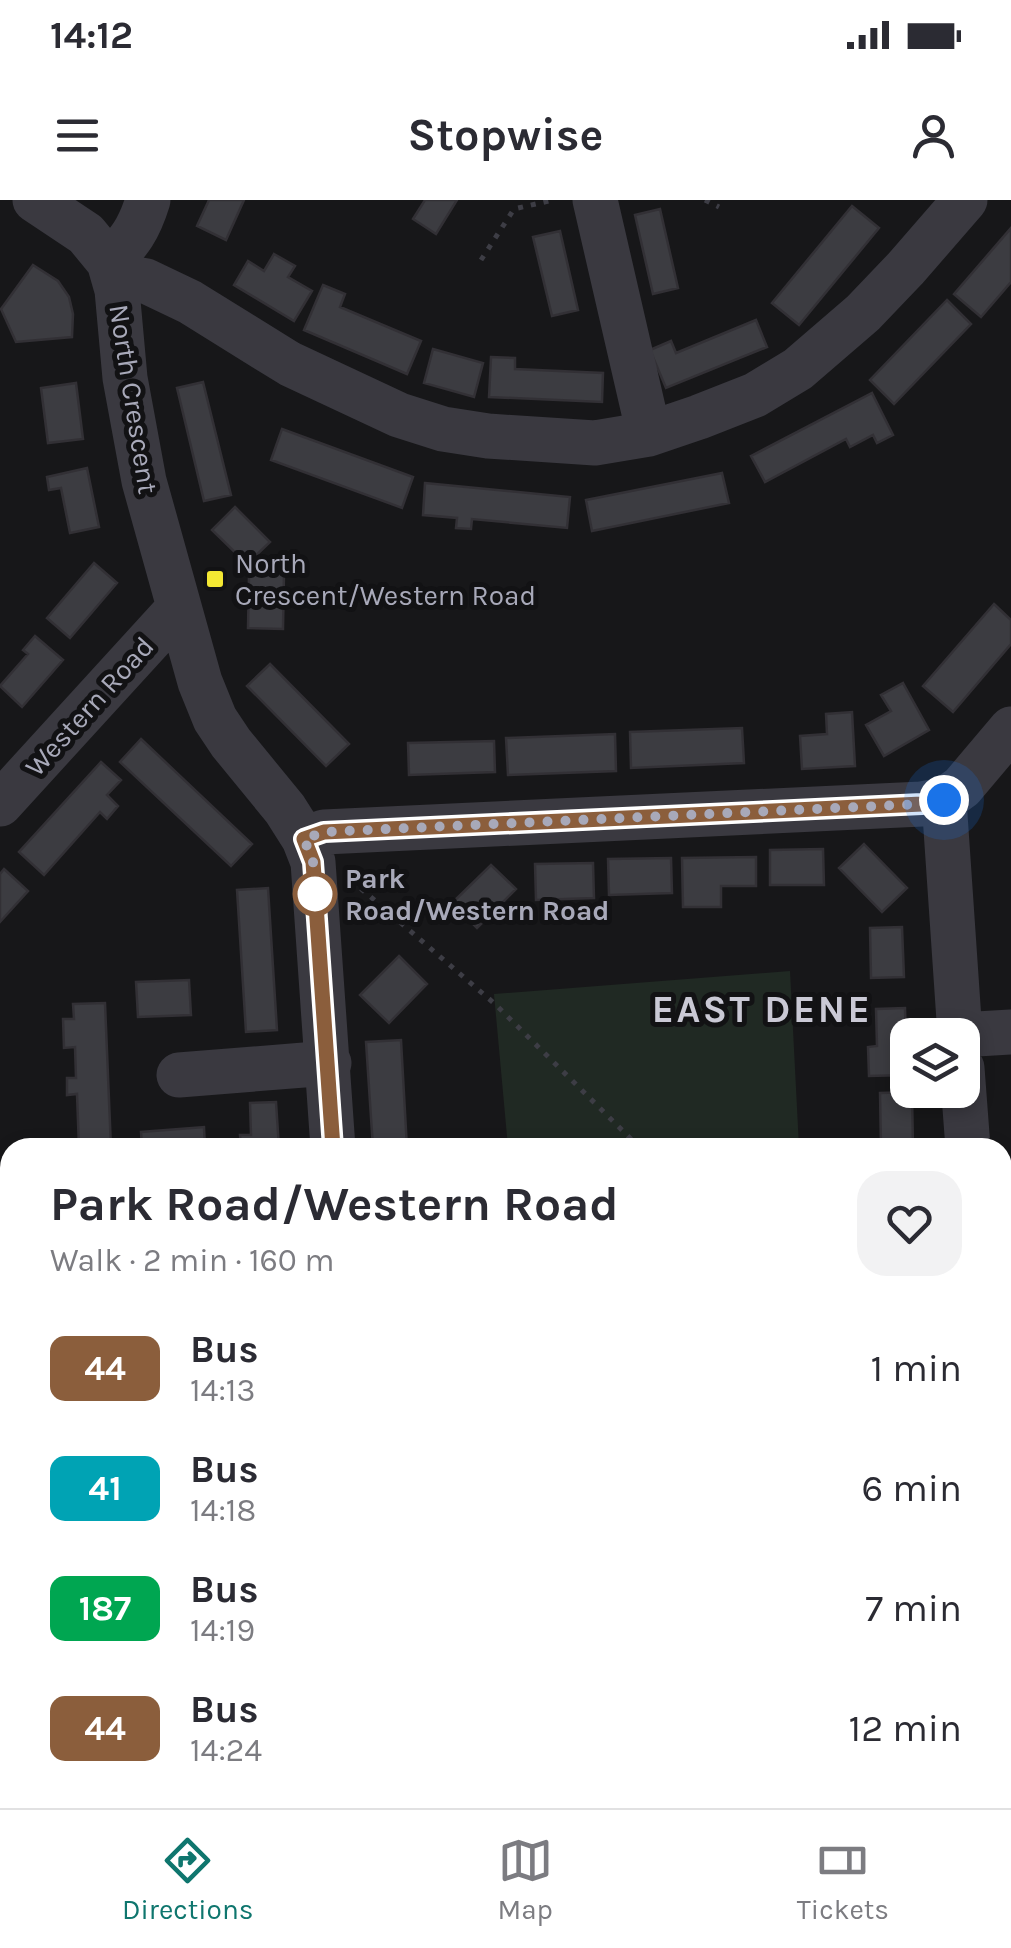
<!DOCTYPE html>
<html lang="en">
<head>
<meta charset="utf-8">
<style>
  body { margin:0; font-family:Karla,sans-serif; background:#f2f2f3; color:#2b2b33; height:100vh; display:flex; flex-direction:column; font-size:38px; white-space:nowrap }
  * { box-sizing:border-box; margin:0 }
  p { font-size:32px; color:#7c7c81 }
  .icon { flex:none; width:55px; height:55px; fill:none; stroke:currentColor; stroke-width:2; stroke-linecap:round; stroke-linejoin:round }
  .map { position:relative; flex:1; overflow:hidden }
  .side { position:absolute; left:0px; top:938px; width:1012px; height:672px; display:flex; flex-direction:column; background:#fff; border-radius:30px 30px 0 0; box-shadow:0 5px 15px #0003 }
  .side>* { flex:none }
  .badge { padding:0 20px; border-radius:15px; font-size:35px; line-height:65px }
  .controls { position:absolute; left:890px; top:818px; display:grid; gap:20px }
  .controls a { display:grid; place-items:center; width:90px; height:90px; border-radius:20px; background:#fff; box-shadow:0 5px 15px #0003; font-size:50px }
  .you { position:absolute; width:50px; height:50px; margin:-25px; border:8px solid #fff; border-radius:50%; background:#1a73e8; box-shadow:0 0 0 15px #1a73e833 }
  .map>.badge { position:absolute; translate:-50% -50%; box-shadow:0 0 0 5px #fff }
  .round { display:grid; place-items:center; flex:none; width:105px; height:105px; border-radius:30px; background:#f2f2f3 }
  .overview { display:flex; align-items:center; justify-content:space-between; height:170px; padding:0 50px }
  h1 { font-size:48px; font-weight:700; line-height:75px }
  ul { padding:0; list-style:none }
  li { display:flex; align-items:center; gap:30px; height:120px; padding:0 50px }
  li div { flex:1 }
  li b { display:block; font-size:38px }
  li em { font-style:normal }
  li .badge { min-width:110px; font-weight:700; text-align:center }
  .status { display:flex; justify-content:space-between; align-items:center; height:70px; padding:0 50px; background:#fff; direction:ltr }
  .status svg { height:28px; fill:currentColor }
  header { display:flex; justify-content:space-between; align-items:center; height:130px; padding:0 50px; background:#fff; font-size:45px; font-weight:700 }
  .menu { display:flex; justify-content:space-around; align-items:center; height:140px; border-top:2px solid #e1e1e2; background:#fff; font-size:28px; color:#7c7c81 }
  .menu a { display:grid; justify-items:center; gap:5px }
  .menu .on { color:#0f766e }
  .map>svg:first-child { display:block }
</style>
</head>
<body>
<div class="status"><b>14:12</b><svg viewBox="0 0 49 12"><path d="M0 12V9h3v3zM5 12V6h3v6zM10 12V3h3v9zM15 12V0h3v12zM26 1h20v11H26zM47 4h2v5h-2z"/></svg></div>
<header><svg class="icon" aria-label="menu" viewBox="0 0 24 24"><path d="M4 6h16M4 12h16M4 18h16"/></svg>Stopwise<svg class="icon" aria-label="person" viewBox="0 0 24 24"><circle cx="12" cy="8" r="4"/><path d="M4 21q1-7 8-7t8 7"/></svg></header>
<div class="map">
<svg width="1011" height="1608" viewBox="0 0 1011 1608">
  <rect width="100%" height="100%" fill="#171719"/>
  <!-- green -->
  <path fill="#202923" d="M 790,771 L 799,947 L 508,947 L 494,794 Z"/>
  <!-- building -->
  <path fill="#3c3c41" stroke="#323035" stroke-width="2.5" d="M 209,0 L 244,0 L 226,40 L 197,26 Z
    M 425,0 L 457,0 L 436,34 L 413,19 Z
    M 852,6 L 879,28 L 799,125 L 772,103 Z
    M 660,9 L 678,88 L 653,94 L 635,15 Z
    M 1011,28 L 1011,82 L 981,117 L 954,94 Z
    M 560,31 L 578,110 L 552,116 L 533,37 Z
    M 274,54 L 295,66 L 288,77 L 312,91 L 294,121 L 234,85 L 248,61 L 264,71 Z
    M 33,65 L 58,81 L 69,97 L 73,114 L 72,137 L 16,142 L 1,109 Z
    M 323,85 L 345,94 L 340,107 L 421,141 L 407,174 L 304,130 Z
    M 947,100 L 971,124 L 894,204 L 870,180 Z
    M 756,120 L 767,147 L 666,188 L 650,150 L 671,141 L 676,153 Z
    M 433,149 L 483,163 L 474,197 L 424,183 Z
    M 491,157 L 515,158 L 515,169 L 603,173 L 602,202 L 489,197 Z
    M 203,182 L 231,295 L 204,301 L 177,188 Z
    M 76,183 L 83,239 L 48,243 L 41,188 Z
    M 872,193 L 893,235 L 877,243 L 873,235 L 850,247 L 846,239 L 765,282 L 751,256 Z
    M 282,229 L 413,277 L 402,308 L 271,260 Z
    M 87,268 L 99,327 L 70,333 L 61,288 L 49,290 L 47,277 Z
    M 722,273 L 729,303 L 592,331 L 586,300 Z
    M 425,283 L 570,297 L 567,328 L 472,319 L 471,329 L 456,328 L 457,318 L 423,315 Z
    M 235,307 L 270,342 L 247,364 L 212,330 Z
    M 94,363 L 117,383 L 70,438 L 47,418 Z
    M 249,374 L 284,374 L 283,429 L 248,428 Z
    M 994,404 L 1011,420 L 1011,444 L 953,512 L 923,486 Z
    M 35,436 L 63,460 L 22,507 L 0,486 L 28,454 L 23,450 Z
    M 270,464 L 349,544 L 326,566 L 247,486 Z
    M 903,483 L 929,530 L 884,556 L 866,525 L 891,511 L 881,495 Z
    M 852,512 L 855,566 L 802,569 L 800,536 L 827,534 L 826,514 Z
    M 742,528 L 744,563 L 631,568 L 630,532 Z
    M 615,534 L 616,571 L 508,575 L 506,538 Z
    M 141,539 L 252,644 L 231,666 L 120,562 Z
    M 494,541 L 495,572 L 409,575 L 408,543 Z
    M 101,562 L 121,580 L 107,595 L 118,606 L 107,619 L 100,612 L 44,675 L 19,652 Z
    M 864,644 L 907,688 L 882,712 L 839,668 Z
    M 823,649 L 824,685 L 770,685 L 770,650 Z
    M 756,657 L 756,686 L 721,686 L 721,707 L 683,707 L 682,658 Z
    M 671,658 L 672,693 L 609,695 L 608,659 Z
    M 593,663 L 594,698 L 536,700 L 535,664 Z
    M 491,665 L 516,689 L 477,728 L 452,703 Z
    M 4,669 L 28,691 L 0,722 L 0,674 Z
    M 268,688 L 277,830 L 246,832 L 237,690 Z
    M 902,727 L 904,777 L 871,778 L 870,728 Z
    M 399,756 L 427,784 L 389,823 L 360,795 Z
    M 189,780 L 191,815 L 138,817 L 136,782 Z
    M 105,803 L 111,948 L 79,948 L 77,894 L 67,895 L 67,878 L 76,878 L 75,847 L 64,848 L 63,819 L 74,819 L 73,804 Z
    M 905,808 L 907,875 L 869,876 L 868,847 L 877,846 L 876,809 Z
    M 401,840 L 407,948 L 373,948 L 366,842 Z
    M 912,892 L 913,948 L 881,948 L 880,893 Z
    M 276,902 L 279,948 L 241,948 L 240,935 L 251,935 L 250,903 Z
    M 204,927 L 205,948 L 142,948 L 141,932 Z
    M 0,997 L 10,1006 L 10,1053 L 0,1044 Z
    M 10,1203 L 10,1240 L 0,1230 L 0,1213 Z
    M 389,1600 L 455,1600 L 463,1608 L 381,1608 Z
    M 597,1600 L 651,1600 L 653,1602 L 647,1608 L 606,1608 Z
    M 959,1600 L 985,1600 L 994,1608 L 952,1608 Z"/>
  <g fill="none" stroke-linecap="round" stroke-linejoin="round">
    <!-- path -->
    <path stroke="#3d3d45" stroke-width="5" stroke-dasharray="5 8" stroke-linecap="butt" d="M 705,0 L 719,7
      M 481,60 L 514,9 L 553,0
      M 351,680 L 495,804 L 640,948
      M 1002,1211 L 1011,1219
      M 1002,1379 L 1011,1387"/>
    <!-- minor -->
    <path stroke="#3a3940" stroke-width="45" d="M 35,0 L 86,34 L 109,62 L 117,90 L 125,178 L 144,281 L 200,482 L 215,519 L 231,543 L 285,609 L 304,639 L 313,662 L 333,948
      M 595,0 L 649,234
      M 109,62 C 130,42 139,29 148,0
      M 113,75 L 146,81 L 190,102 L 290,164 L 399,215 L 443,229 L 488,236 L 595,243 L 649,234 L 699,217 L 755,195 L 798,169 L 863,113 L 906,68 L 965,0
      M 944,600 L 960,835
      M 0,604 L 179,408
      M 304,639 L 324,632 L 922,604 L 944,600 L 962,587 L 1011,529
      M 960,835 L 1011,832
      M 962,868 L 968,948
      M 179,875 L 329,863
      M 1002,1010 L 1011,1010
      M 0,1122 L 10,1132
      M 1002,1293 L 1011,1300
      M 1002,1581 L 1011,1588
      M 530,1600 L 538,1608
      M 23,1608 L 39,1600
      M 93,1608 L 100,1600"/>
  </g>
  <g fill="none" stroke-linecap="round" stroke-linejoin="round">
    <defs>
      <path id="line" d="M 333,948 L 313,662 L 304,639 L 324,632 L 922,604 L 944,600"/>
    </defs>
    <!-- line casing -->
    <use href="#line" stroke="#fff" stroke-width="22"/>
    <!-- line -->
    <use href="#line" stroke="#8b5e3c" stroke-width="15"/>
    <!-- walk -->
    <path stroke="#a8a9b9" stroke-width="10" stroke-dasharray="0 18" d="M 315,694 L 316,696 L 313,662 L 304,639 L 324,632 L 922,604 L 944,600"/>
  </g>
  <!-- markers -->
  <rect fill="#f4e833" stroke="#121214" stroke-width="4" x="205" y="369" width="20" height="20" rx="5"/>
  <circle fill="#fff" stroke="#8b5e3c" stroke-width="5" cx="315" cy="694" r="20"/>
  <g text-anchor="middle" stroke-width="10" stroke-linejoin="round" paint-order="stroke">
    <!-- street labels -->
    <g font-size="28" fill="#a8a9b9" stroke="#121214">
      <text transform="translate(134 199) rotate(81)" y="10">North Crescent</text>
      <text transform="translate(89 506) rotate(-48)" y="10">Western Road</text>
    </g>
    <!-- poi labels -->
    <g font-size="28" fill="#a8a9b9" stroke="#121214" text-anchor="start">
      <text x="235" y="373">North<tspan x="235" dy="32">Crescent/Western Road</tspan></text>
    </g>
    <!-- stop labels -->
    <g font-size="28" font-weight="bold" fill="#a8a9b9" stroke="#121214" text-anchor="start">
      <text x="345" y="688">Park<tspan x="345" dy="32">Road/Western Road</tspan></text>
    </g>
    <!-- district labels -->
    <g font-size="38" font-weight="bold" letter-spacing="2.5" fill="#cac9d5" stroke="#121214">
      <text x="762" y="822">EAST DENE</text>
    </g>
  </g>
</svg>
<div class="controls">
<a><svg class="icon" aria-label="layers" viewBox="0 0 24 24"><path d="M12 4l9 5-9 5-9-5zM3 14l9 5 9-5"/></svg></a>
</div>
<div class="you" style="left:944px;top:600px"></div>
<section class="side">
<div class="overview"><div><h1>Park Road/Western Road</h1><p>Walk · 2 min · 160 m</p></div><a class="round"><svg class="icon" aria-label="heart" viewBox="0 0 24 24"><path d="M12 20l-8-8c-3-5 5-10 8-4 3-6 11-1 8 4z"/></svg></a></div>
<ul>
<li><span class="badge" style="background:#8b5e3c;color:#fff">44</span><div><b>Bus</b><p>14:13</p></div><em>1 min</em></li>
<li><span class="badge" style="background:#00a3b4;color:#fff">41</span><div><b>Bus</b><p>14:18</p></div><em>6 min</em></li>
<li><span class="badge" style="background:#00a651;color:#fff">187</span><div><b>Bus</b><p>14:19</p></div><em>7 min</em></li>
<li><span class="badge" style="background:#8b5e3c;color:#fff">44</span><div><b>Bus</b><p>14:24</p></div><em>12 min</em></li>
</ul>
</section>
</div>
<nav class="menu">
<a class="on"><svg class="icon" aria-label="directions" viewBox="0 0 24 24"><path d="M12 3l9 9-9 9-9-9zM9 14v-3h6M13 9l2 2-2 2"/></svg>Directions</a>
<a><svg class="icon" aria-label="map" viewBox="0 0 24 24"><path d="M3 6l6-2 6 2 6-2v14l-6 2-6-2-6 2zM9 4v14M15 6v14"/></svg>Map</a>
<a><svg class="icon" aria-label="tickets" viewBox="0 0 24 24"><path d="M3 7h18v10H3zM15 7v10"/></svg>Tickets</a>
</nav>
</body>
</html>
